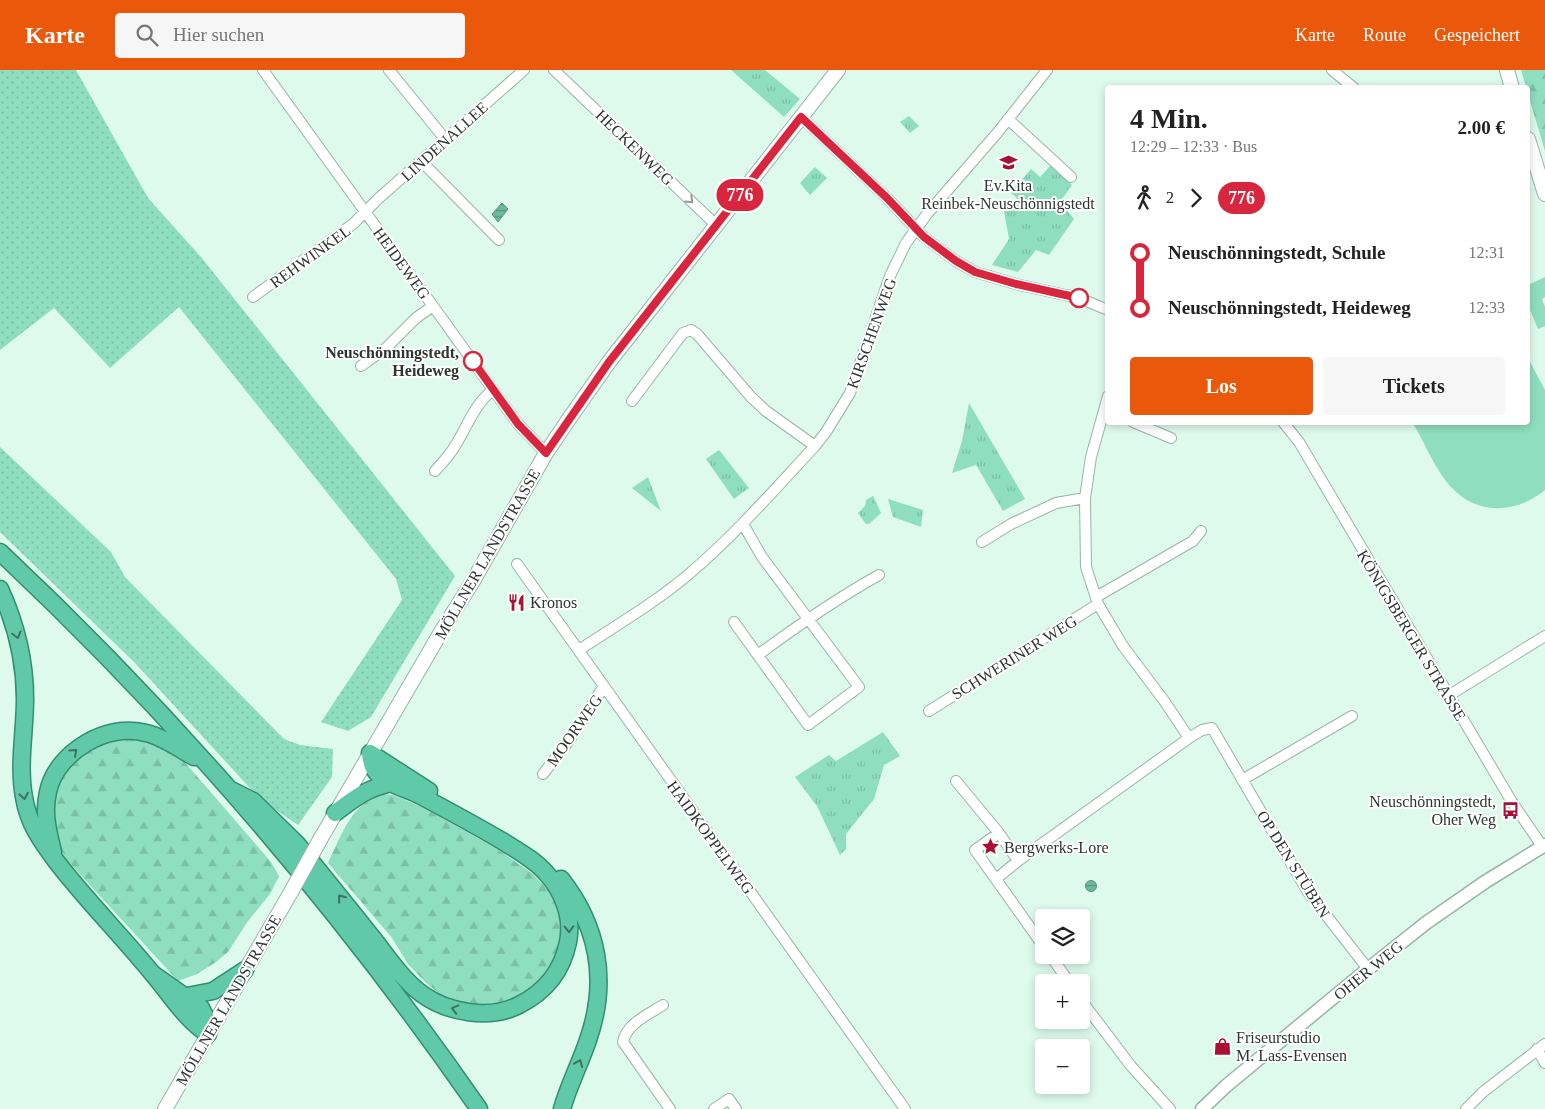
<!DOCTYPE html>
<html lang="de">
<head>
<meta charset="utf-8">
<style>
  body { margin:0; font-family:Georgia,serif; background:#f6f6f6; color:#222; height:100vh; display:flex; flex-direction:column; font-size:19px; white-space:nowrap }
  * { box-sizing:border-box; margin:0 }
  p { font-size:16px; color:#767676 }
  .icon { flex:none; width:28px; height:28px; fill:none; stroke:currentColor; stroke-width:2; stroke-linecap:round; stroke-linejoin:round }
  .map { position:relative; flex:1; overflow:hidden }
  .side { position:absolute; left:1105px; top:15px; width:425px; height:340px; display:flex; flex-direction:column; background:#fff; border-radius:5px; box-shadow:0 2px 8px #0003 }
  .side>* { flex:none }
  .badge { padding:0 10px; border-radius:16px; font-size:18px; line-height:32px }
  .fabs { position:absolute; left:1035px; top:839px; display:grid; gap:10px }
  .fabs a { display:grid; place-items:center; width:55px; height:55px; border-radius:5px; background:#fff; box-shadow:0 2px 8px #0003; font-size:25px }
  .map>.badge { position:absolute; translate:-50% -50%; box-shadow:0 0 0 2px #fff }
  .legs { display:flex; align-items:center; gap:8px; height:55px; padding:0 25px; font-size:16px }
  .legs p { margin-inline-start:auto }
  .head { display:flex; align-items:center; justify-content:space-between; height:85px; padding:0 25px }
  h1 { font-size:28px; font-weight:700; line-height:38px }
  .cta { display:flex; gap:10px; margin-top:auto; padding:10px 25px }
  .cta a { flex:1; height:58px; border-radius:5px; background:#ea580c; color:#fff; font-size:20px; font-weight:700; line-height:58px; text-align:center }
  .cta a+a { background:#f6f6f6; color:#222 }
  ul { padding:0 25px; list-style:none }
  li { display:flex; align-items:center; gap:18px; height:55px; font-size:19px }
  li i { display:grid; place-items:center; width:8px; height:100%; margin:0 6px; background:currentColor }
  li i::after { content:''; width:12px; height:12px; margin:-6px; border:4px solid; border-radius:50%; background:#fff }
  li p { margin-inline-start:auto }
  li:first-child i { background:linear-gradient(#0000 50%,currentColor 0) }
  li:last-child i { background:linear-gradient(currentColor 50%,#0000 0) }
  header { display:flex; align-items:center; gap:30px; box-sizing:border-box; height:70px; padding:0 25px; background:#ea580c; color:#fff }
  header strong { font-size:24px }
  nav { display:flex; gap:28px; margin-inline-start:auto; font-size:18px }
  .search { width:350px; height:45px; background:#f6f6f6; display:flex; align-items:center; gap:12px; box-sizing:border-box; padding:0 18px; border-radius:5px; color:#767676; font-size:19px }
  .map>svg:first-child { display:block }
</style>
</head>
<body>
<header>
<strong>Karte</strong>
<div class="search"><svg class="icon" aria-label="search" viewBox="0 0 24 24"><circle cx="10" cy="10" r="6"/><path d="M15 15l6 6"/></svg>Hier suchen</div>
<nav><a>Karte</a><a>Route</a><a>Gespeichert</a></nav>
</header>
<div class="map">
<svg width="1545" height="1039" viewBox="0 0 1545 1039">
  <defs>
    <pattern id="grass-dots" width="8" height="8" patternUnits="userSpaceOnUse" patternTransform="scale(1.25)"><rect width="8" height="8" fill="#8edebf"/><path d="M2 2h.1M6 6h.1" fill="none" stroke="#7bbfa5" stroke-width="1.8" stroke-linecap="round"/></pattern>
    <pattern id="forest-firs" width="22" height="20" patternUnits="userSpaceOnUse" patternTransform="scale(1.25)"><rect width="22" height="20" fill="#8edebf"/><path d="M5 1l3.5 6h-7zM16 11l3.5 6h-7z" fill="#7bbfa5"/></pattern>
    <pattern id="park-tufts" width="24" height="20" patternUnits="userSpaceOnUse" patternTransform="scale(1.25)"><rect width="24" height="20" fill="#8edebf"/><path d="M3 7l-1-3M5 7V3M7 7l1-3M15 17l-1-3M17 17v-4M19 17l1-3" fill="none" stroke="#7bbfa5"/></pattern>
    <pattern id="water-rules" width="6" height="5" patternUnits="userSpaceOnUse" patternTransform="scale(1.25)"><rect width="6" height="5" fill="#6aba9b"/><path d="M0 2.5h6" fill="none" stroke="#57987f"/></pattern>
  </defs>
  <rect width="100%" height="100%" fill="#ddfaed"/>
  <!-- grass -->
  <path fill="url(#grass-dots)" d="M 0,0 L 76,0 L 148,128 L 201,187 L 455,506 L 371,647 L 348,661 L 321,652 L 402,530 L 396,509 L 179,237 L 110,298 L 54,238 L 0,280 Z
    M 0,377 L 111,482 L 125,507 L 284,669 L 300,675 L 333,679 L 332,707 L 298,755 L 260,729 L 134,592 L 0,462 Z"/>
  <!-- forest -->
  <path fill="url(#forest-firs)" d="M 1521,0 L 1545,0 L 1545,81 L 1528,24 L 1528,18 L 1526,17 Z
    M 124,667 L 160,673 L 183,690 L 271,792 L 279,806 L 270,824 L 248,851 L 228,882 L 216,892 L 197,904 L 178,911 L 66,789 L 55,771 L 53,723 L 70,692 L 95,675 Z
    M 384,724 L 393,725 L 422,737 L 496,778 L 533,804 L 549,821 L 558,841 L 562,864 L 559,880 L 545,906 L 530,921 L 513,931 L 494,936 L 461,934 L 442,926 L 425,912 L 408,894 L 392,868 L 328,793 C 341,766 352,731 384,724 Z"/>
  <!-- park -->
  <path fill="url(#park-tufts)" d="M 731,0 L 765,0 L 800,29 L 784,47 Z
    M 909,46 L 919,56 L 910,63 L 900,52 Z
    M 1051,95 L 1072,115 L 1060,132 L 1074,149 L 1049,185 L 1036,180 L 1018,202 L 992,195 L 1009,169 L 1004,141 L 1009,138 L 1017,128 L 1011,123 L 1031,99 L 1040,107 Z
    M 815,97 L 827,108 L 810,125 L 800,113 Z
    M 969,333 L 1025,429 L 1003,441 L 976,395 L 952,403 L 962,371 Z
    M 719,380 L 749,418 L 734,429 L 706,389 Z
    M 648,407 L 661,441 L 632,418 Z
    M 873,426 L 881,443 L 869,454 L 866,454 L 858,443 L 865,436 L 866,430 Z
    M 888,429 L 923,440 L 921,457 L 893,447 Z
    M 883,662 L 900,686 L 884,695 L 874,729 L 846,764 L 846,779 L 840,785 L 817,736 L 795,707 L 829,685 L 836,691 Z"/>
  <!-- garden -->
  <path fill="#8edebf" d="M 1545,207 L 1545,227 L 1542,229 L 1545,237 L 1545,256 L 1538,259 L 1528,235 L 1528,215 Z
    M 1528,288 L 1545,320 L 1545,420 C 1518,443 1478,446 1452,418 C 1437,403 1424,372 1413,353 L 1528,352 Z"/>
  <!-- water -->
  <path fill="url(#water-rules)" stroke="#57927b" d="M 502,133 L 508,139 L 498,152 L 492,144 Z
    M1085.5 816a5.5 5.5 0 1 1 11 0a5.5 5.5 0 1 1-11 0Z"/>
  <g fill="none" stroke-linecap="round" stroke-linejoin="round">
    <defs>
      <path id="minor" d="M 263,0 L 518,354 L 546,383
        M 389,0 L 445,69
        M 554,0 L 716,155
        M 1332,0 L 1354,18
        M 801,47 L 887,128 L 924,167 L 956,191 L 975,202 L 1016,214 L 1079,228 L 1108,240
        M 1008,49 L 1071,107
        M 421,91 L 499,170
        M 253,227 L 353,154 L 379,128 L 524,0
        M 361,296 L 386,278 L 416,248 L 433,236
        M 1108,326 L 1091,387 L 1085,428 L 1086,497 L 1098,534 L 1123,576 L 1165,632 L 1189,668
        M 632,331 L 683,263 L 691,260 L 697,264 L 751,327 L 766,341 L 815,376
        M 1133,352 L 1171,368
        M 1283,352 L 1299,372 L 1512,732 L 1542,776
        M 435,401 C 442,393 450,385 455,376 C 467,357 475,333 493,320
        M 982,472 L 1011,454 L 1056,433 L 1085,428
        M 517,494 L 905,1039
        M 1096,527 L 1193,471 L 1201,461
        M 734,552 L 808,655 L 859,617 L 762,487 L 743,454
        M 579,580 C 615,556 655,533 689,504 C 735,465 774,420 815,376 L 826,362 L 850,323 L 890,206 L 906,173 L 927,144 L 998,62 L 1047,0
        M 758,585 C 797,556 836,529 879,505
        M 1448,626 L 1545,566
        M 929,641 L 1098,534
        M 543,704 L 571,668 L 604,616
        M 1242,710 L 1352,646
        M 956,711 L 999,763
        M 996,809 L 1018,791
        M 1044,877 L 975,780 L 999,763 L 1018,791 L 1189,668 L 1202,660 L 1212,658 L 1308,822 L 1368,899
        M 1050,885 L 1069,912
        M 1081,930 L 1131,996 L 1170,1039
        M 663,935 C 649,944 626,954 623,972 L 670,1039
        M 1537,979 L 1545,993
        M 714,1039 L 729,1029 L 736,1039
        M 1466,1039 L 1483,1022 L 1545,974"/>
      <path id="tertiary" d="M 1202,1039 L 1226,1016 L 1368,899 L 1426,853 L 1485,812 L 1545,775"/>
      <path id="secondary" d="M 1507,0 L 1512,18
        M 1528,69 L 1545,124
        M 321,768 L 441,562 L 473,511 L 546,383 L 571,346 L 609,292 L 838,0
        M 165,1039 L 291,822"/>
      <path id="trunk" d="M 0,482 C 179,650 339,837 479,1039
        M 0,519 C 16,554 25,591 25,629 C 25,662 18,695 24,727 C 28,753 41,771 56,791 C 86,830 121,865 152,903 C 171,925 184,948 208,964 L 208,952 L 201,938 L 153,904
        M 370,683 L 429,721
        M 229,719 L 253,731 L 297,774 C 323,806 349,838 375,871 C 389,889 403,910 422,924 C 448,943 490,950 519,935 C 545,922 562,902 568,872 C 573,848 563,821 546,803 C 535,790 518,781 504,772 C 477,756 449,741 421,726 C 410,720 386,714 378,704 C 372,698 371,691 370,683
        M 335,743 C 355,728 367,718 392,713
        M 53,782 C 48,761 43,743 48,722 C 56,682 108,652 146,663 C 163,667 178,678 194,687
        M 561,809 C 598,856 608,910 589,967 C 581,992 569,1014 562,1039
        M 187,926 L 213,921 L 245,900"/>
    </defs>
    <!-- minor casing -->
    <use href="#minor" stroke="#98b4a7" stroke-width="12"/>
    <!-- tertiary casing -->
    <use href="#tertiary" stroke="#98b4a7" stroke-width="15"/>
    <!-- secondary casing -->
    <use href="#secondary" stroke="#98b4a7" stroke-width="16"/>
    <!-- trunk casing -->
    <use href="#trunk" stroke="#338e71" stroke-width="19"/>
    <!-- minor -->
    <use href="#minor" stroke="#fff" stroke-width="10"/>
    <!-- tertiary -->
    <use href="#tertiary" stroke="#fff" stroke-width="12"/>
    <!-- secondary -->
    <use href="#secondary" stroke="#fff" stroke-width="14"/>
    <!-- trunk -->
    <use href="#trunk" stroke="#60caa8" stroke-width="16"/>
    <defs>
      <path id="secondary-bridge" d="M 291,822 L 321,768"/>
    </defs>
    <!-- secondary-bridge casing -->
    <use href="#secondary-bridge" stroke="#98b4a7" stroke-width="16" stroke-linecap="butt"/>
    <!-- secondary-bridge -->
    <use href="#secondary-bridge" stroke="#fff" stroke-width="14"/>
  </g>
  <!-- one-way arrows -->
  <defs><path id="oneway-chevron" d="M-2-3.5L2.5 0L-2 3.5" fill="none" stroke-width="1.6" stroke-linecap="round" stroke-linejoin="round" transform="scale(1.25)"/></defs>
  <use stroke="#959a98" href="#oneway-chevron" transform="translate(690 130) rotate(44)"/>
  <g stroke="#407161">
    <use href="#oneway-chevron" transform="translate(17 565) rotate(75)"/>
    <use href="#oneway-chevron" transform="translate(74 682) rotate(-42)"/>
    <use href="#oneway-chevron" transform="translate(24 726) rotate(80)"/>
    <use href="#oneway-chevron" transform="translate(341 828) rotate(-129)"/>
    <use href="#oneway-chevron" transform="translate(569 859) rotate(89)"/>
    <use href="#oneway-chevron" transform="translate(455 939) rotate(-165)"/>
    <use href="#oneway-chevron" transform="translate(579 993) rotate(-68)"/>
  </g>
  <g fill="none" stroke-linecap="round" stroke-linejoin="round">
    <defs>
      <path id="line-1" d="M 473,291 L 518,354 L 546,383 L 609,292 L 801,47 L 887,128 L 924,167 L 956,191 L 975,202 L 1016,214 L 1079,228"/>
    </defs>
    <!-- line-1 casing -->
    <use href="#line-1" stroke="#fff" stroke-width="11"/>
    <!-- line-1 -->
    <use href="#line-1" stroke="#d7263d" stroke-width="8"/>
  </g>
  <!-- icons -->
  <defs>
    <symbol id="school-bare" viewBox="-9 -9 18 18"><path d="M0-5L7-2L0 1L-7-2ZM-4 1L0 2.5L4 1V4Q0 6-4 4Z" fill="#a91134" stroke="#fff" stroke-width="2.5" paint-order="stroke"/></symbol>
    <symbol id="restaurant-bare" viewBox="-9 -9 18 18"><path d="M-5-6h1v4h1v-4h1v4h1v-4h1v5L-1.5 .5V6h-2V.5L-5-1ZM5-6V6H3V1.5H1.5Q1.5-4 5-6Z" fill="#a91134" stroke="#fff" stroke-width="2.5" paint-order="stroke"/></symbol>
    <symbol id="bus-bare" viewBox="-9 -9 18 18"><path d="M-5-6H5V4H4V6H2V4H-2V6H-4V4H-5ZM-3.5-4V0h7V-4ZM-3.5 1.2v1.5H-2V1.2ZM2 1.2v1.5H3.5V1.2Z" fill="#a91134" stroke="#fff" stroke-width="2.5" paint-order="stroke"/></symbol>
    <symbol id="sight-bare" viewBox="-9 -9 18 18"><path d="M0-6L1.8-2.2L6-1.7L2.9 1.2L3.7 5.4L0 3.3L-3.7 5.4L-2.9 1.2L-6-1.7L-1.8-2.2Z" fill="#a91134" stroke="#fff" stroke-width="2.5" paint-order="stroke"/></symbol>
    <symbol id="shop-bare" viewBox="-9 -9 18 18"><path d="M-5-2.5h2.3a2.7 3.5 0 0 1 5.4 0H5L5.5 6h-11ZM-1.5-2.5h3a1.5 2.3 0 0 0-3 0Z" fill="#a91134" stroke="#fff" stroke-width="2.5" paint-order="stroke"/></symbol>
  </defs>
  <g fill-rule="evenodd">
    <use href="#school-bare" x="996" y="80" width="25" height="25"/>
    <use href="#restaurant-bare" x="504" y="520" width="25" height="25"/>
    <use href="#bus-bare" x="1498" y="728" width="25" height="25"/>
    <use href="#sight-bare" x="978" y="764" width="25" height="25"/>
    <use href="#shop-bare" x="1210" y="964" width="25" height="25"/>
  </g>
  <!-- markers -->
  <g fill="#fff" stroke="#d7263d" stroke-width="2.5">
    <circle cx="1079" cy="228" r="9"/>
    <circle cx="473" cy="291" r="9"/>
  </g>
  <g text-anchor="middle" stroke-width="4" stroke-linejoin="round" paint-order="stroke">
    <!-- street labels -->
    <g font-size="16" fill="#2b3631" stroke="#fff">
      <text transform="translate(444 71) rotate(-42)" y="6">LINDENALLEE</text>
      <text transform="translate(635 77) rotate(44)" y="6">HECKENWEG</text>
      <text transform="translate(310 186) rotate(-36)" y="6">REHWINKEL</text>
      <text transform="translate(402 193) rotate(54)" y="6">HEIDEWEG</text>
      <text transform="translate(871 263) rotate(-70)" y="6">KIRSCHENWEG</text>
      <text transform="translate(487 484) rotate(-60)" y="6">MÖLLNER LANDSTRASSE</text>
      <text transform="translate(1412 565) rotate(59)" y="6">KÖNIGSBERGER STRASSE</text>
      <text transform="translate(1014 587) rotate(-32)" y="6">SCHWERINER WEG</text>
      <text transform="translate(574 660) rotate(-55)" y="6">MOORWEG</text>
      <text transform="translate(711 767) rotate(54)" y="6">HAIDKOPPELWEG</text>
      <text transform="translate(1294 794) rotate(58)" y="6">OP DEN STÜBEN</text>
      <text transform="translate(1368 900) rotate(-39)" y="6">OHER WEG</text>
      <text transform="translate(228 930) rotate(-60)" y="6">MÖLLNER LANDSTRASSE</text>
    </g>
    <!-- poi labels -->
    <g font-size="16" fill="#2b3631" stroke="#fff" text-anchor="start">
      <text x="1008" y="121" text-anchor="middle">Ev.Kita<tspan x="1008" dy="18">Reinbek-Neuschönnigstedt</tspan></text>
      <text x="530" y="538">Kronos</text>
      <text x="1496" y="737" text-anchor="end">Neuschönningstedt,<tspan x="1496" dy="18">Oher Weg</tspan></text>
      <text x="1004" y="783">Bergwerks-Lore</text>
      <text x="1236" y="973">Friseurstudio<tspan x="1236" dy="18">M. Lass-Evensen</tspan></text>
    </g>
    <!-- stop labels -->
    <g font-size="16" font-weight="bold" fill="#2b3631" stroke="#fff" text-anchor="end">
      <text x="459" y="288">Neuschönningstedt,<tspan x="459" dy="18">Heideweg</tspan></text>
    </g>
  </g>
</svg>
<div class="fabs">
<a><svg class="icon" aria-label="layers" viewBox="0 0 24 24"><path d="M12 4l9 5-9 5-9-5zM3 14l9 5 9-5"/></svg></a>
<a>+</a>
<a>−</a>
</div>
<b class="badge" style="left:740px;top:125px;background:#d7263d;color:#fff">776</b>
<section class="side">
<div class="head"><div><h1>4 Min.</h1><p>12:29 – 12:33 · Bus</p></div><b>2.00 €</b></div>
<div class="legs"><svg class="icon" aria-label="walk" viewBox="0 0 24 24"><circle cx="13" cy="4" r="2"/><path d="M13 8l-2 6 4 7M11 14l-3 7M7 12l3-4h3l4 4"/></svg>2<svg class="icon" aria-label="forward" viewBox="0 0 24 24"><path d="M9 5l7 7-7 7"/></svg><b class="badge" style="background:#d7263d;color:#fff">776</b></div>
<ul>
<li><i style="color:#d7263d"></i><b>Neuschönningstedt, Schule</b><p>12:31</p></li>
<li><i style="color:#d7263d"></i><b>Neuschönningstedt, Heideweg</b><p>12:33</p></li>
</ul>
<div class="cta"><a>Los</a><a>Tickets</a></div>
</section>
</div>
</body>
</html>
